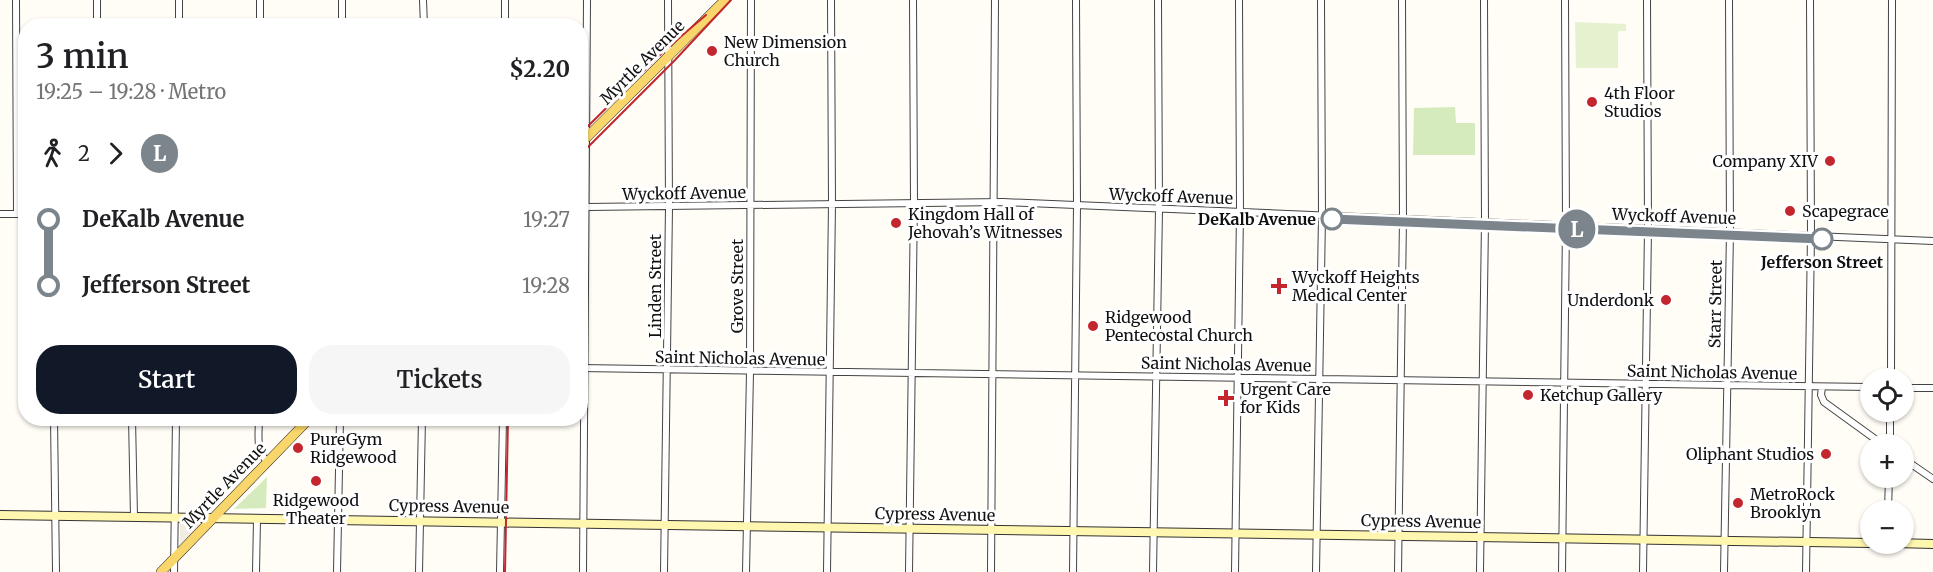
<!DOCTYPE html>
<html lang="en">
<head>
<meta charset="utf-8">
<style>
  body { margin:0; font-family:Merriweather,serif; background:#f6f6f6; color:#202124; height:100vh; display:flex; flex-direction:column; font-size:22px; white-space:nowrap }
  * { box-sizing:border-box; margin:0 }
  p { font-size:20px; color:#757577 }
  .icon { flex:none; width:33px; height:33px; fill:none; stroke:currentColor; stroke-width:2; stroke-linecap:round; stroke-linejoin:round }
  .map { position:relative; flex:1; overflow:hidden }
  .sheet { position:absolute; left:18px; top:18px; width:570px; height:408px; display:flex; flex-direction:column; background:#fff; border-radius:24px; box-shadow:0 2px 4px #0004 }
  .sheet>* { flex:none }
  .badge { padding:0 12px; border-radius:20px; font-size:21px; line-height:39px }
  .controls { position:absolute; left:1860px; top:368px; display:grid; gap:12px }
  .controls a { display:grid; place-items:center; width:54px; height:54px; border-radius:50%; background:#fff; box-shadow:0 2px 4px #0004; font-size:30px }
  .map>.badge { position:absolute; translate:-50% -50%; box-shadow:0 0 0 3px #fff }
  .legs { display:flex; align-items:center; gap:9px; height:66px; padding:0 18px; font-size:20px }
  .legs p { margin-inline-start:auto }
  .overview { display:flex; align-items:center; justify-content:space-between; height:102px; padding:0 18px }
  h1 { font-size:33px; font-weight:600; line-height:45px }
  .cta { display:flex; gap:12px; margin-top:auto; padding:12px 18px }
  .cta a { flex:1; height:69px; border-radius:24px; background:#111827; color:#fff; font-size:24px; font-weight:600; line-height:69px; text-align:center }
  .cta a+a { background:#f6f6f6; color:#202124 }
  ul { padding:0 18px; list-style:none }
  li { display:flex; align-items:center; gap:21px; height:66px; font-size:22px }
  li i { display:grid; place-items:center; width:9px; height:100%; margin:0 8px; background:currentColor }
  li i::after { content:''; width:15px; height:15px; margin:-8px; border:4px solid; border-radius:50%; background:#fff }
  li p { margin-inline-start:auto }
  li:first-child i { background:linear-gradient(#0000 50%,currentColor 0) }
  li:last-child i { background:linear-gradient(currentColor 50%,#0000 0) }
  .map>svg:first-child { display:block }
</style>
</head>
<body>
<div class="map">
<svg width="1933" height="572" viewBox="0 0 1933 572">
  <rect width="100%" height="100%" fill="#fffdf5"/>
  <!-- green -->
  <path fill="#d5ebbd" d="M 1455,107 L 1456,123 L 1475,123 L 1475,155 L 1413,155 L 1414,108 Z
    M 267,477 L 266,508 L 234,509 L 265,479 Z"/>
  <!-- pitch -->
  <path fill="#e6f2cf" d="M 1575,22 L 1626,24 L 1626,31 L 1619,31 L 1618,34 L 1618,68 L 1576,68 Z"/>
  <!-- plaza -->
  <path fill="#f1ede2" d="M 180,523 L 201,524 L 181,544 L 180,544 Z"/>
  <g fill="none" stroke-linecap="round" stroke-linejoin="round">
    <defs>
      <path id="minor" d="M 16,0 L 17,214
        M 179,0 L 179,26
        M 260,0 L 260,26
        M 342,0 L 342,26
        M 423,0 L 424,26
        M 505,0 L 505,26
        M 97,26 L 97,0
        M 587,207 L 1003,202 L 1933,241
        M 0,214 L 26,214
        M 580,368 L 1870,387
        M 1891,378 L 1892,0
        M 1822,387 L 1821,395 L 1824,402 L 1882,444
        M 1904,388 L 1933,388
        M 54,418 L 56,572
        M 132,418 L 134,517
        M 259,418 C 259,434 255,452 268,462
        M 1890,444 L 1890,411
        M 1904,459 L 1933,479
        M 1888,510 L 1889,477
        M 174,572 L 176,418
        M 256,572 L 257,519
        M 337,572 L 340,418
        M 419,572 L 422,418
        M 500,572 L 503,418
        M 583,572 L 587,0
        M 664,572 L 669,207 L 668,0
        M 746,572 L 750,372 L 751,0
        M 827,572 L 832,204 L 831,0
        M 909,572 L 914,202 L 913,0
        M 991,572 L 995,0
        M 1073,572 L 1077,206 L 1076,0
        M 1153,572 L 1159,209 L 1158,0
        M 1235,572 L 1240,212 L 1239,0
        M 1316,572 L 1322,216 L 1321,0
        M 1398,572 L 1403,219 L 1402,0
        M 1480,572 L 1485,222 L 1484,0
        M 1562,572 L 1566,225 L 1565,0
        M 1643,572 L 1648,229 L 1647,0
        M 1724,572 L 1730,232 L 1729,0
        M 1806,572 L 1811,235 L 1810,0"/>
      <path id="secondary" d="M 0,515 L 1870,543
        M 1894,543 L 1933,544"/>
      <path id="primary" d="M 580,144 L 725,0
        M 161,572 L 310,418"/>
    </defs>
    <!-- minor casing -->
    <use href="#minor" stroke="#444" stroke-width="8"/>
    <!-- secondary casing -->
    <use href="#secondary" stroke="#333" stroke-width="10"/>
    <!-- primary casing -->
    <use href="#primary" stroke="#222" stroke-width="10"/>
    <!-- minor -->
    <use href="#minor" stroke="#fff" stroke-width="6"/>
    <!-- secondary -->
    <use href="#secondary" stroke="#fff6b0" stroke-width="8"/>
    <!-- primary -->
    <use href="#primary" stroke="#f9d66b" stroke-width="9"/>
    <!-- rail -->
    <path stroke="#c4262e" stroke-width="2" d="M 580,134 L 665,50 L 706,15
      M 580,155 L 675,60 L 731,0
      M 505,572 L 508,418"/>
  </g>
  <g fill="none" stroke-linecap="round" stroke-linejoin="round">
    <defs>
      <path id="line-1" d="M 1332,219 L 1822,239"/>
    </defs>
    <!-- line-1 casing -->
    <use href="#line-1" stroke="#fff" stroke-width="14"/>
    <!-- line-1 -->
    <use href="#line-1" stroke="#7c858c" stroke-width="9"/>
  </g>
  <!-- markers -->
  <g fill="#c4262e" stroke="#fff" stroke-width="2">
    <circle cx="712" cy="51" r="6"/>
    <circle cx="1592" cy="102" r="6"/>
    <circle cx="1830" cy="161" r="6"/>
    <circle cx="1790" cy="211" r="6"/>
    <circle cx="896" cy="223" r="6"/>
    <path d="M1276 277h6v6h6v6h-6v6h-6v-6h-6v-6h6z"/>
    <circle cx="1666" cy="300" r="6"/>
    <circle cx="1093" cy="326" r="6"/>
    <circle cx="1528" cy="395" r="6"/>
    <path d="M1223 389h6v6h6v6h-6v6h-6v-6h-6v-6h6z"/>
    <circle cx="298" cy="448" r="6"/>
    <circle cx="1826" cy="454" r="6"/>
    <circle cx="316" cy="481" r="6"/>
    <circle cx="1738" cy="503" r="6"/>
  </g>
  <g fill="#fff" stroke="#7c858c" stroke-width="3">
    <circle cx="1332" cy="219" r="10"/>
    <circle cx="1822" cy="239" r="10"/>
  </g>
  <g text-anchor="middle" stroke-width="6" stroke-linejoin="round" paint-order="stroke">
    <!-- poi labels -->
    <g font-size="16" fill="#111" stroke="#fff" text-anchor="start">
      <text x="724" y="48">New Dimension<tspan x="724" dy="18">Church</tspan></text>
      <text x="1604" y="99">4th Floor<tspan x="1604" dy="18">Studios</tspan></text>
      <text x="1818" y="167" text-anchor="end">Company XIV</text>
      <text x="1802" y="217">Scapegrace</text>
      <text x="908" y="220">Kingdom Hall of<tspan x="908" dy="18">Jehovah’s Witnesses</tspan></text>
      <text x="1292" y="283">Wyckoff Heights<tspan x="1292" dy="18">Medical Center</tspan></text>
      <text x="1654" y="306" text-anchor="end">Underdonk</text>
      <text x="1105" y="323">Ridgewood<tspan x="1105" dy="18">Pentecostal Church</tspan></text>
      <text x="1240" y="395">Urgent Care<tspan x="1240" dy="18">for Kids</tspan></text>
      <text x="1540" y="401">Ketchup Gallery</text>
      <text x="310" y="445">PureGym<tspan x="310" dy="18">Ridgewood</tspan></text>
      <text x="1814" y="460" text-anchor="end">Oliphant Studios</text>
      <text x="1750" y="500">MetroRock<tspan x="1750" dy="18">Brooklyn</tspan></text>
      <text x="316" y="506" text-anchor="middle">Ridgewood<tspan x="316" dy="18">Theater</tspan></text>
    </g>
    <!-- street labels -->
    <g font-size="16" fill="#111" stroke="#fff">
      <text transform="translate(642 62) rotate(-45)" y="6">Myrtle Avenue</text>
      <text transform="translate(684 193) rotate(-1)" y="6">Wyckoff Avenue</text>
      <text transform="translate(1171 196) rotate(2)" y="6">Wyckoff Avenue</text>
      <text transform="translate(1674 216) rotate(2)" y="6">Wyckoff Avenue</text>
      <text transform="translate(655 286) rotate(-90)" y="6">Linden Street</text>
      <text transform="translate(737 286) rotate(-90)" y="6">Grove Street</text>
      <text transform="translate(1715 304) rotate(-89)" y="6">Starr Street</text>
      <text transform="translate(740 358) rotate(1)" y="6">Saint Nicholas Avenue</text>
      <text transform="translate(1226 364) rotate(1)" y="6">Saint Nicholas Avenue</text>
      <text transform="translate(1712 372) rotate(1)" y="6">Saint Nicholas Avenue</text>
      <text transform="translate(224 485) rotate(-46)" y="6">Myrtle Avenue</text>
      <text transform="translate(449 506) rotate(1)" y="6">Cypress Avenue</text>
      <text transform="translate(935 514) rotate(1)" y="6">Cypress Avenue</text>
      <text transform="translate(1421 521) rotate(1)" y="6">Cypress Avenue</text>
    </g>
    <!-- stop labels -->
    <g font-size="16" font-weight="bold" fill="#111" stroke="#fff" text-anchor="end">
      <text x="1316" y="225">DeKalb Avenue</text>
      <text x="1822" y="268" text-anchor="middle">Jefferson Street</text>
    </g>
  </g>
</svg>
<div class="controls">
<a><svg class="icon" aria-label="locate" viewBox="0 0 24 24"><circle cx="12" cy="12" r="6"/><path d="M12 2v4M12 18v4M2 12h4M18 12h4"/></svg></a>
<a>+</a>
<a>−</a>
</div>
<b class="badge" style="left:1577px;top:229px;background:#7c858c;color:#fff">L</b>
<section class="sheet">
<div class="overview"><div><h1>3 min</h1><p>19:25 – 19:28 · Metro</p></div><b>$2.20</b></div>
<div class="legs"><svg class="icon" aria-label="walk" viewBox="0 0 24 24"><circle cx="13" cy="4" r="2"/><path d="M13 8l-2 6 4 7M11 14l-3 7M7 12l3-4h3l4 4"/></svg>2<svg class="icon" aria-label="forward" viewBox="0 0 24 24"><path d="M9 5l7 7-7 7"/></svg><b class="badge" style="background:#7c858c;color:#fff">L</b></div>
<ul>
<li><i style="color:#7c858c"></i><b>DeKalb Avenue</b><p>19:27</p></li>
<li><i style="color:#7c858c"></i><b>Jefferson Street</b><p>19:28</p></li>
</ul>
<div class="cta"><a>Start</a><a>Tickets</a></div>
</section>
</div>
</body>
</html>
